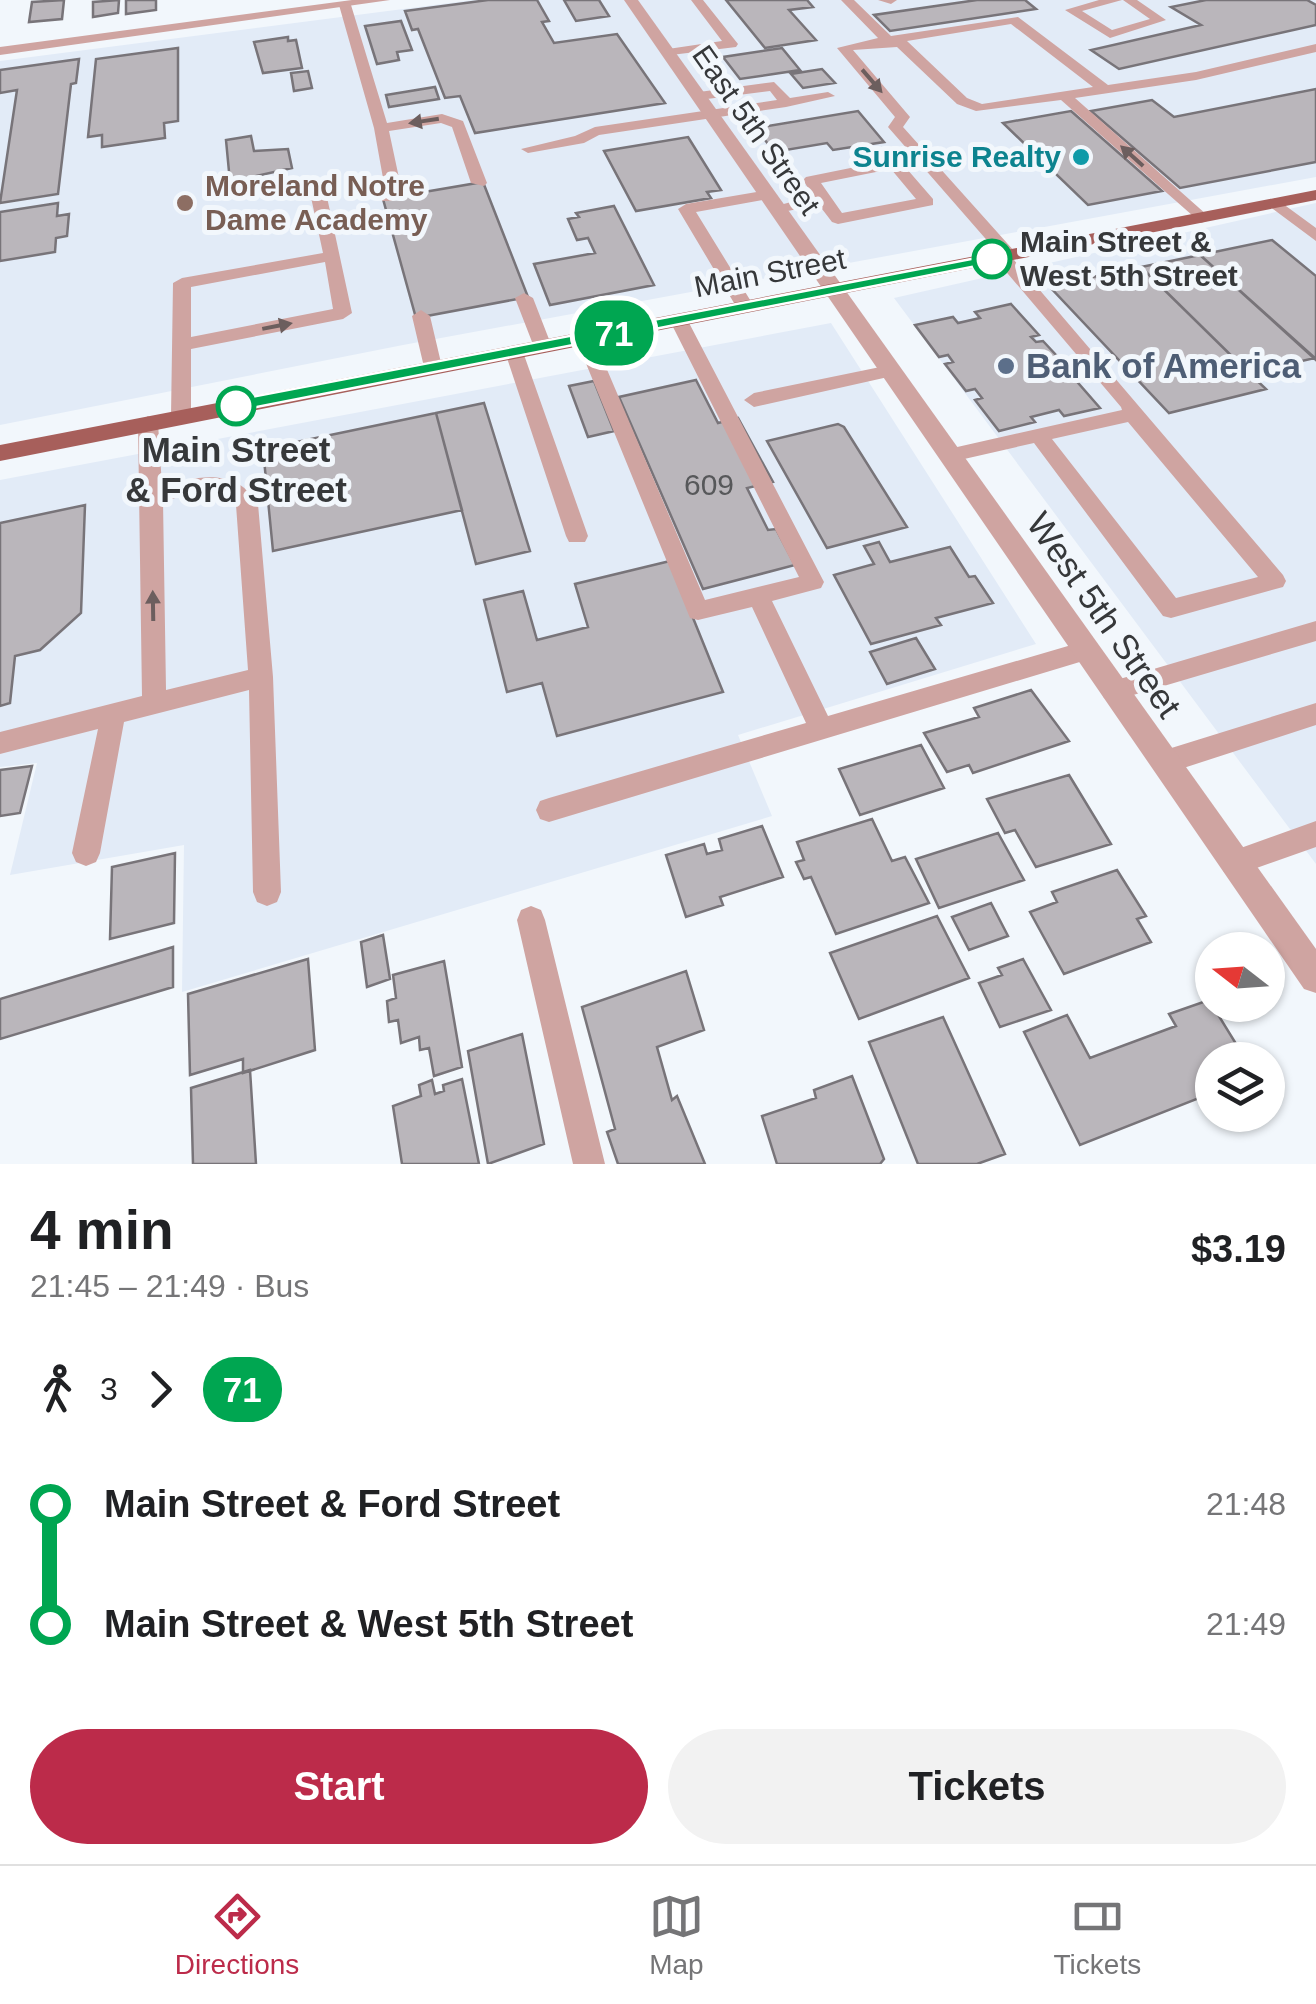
<!DOCTYPE html>
<html lang="en">
<head>
<meta charset="utf-8">
<style>
  body { margin:0; font-family:Arial,sans-serif; background:#f2f2f2; color:#202124; height:100vh; display:flex; flex-direction:column; font-size:38px; white-space:nowrap }
  * { box-sizing:border-box; margin:0 }
  p { font-size:32px; color:#757577 }
  .icon { flex:none; width:55px; height:55px; fill:none; stroke:currentColor; stroke-width:2; stroke-linecap:round; stroke-linejoin:round }
  .map { position:relative; height:1164px; overflow:hidden }
  .drawer { display:flex; flex-direction:column; background:#fff; flex:1 }
  .drawer>* { flex:none }
  .badge { padding:0 20px; border-radius:32px; font-size:35px; line-height:65px }
  .needle { width:65px; rotate:287deg }
  .tools { position:absolute; left:1195px; top:932px; display:grid; gap:20px }
  .tools a { display:grid; place-items:center; width:90px; height:90px; border-radius:50%; background:#fff; box-shadow:0 2px 8px #0004; font-size:50px }
  .map>.badge { position:absolute; translate:-50% -50%; box-shadow:0 0 0 5px #fff }
  .legs { display:flex; align-items:center; gap:15px; height:110px; padding:0 30px; font-size:32px }
  .legs p { margin-inline-start:auto }
  .head { display:flex; align-items:center; justify-content:space-between; height:170px; padding:0 30px }
  h1 { font-size:55px; font-weight:700; line-height:75px }
  .cta { display:flex; gap:20px; margin-top:auto; padding:20px 30px }
  .cta a { flex:1; height:115px; border-radius:60px; background:#bc2b4a; color:#fff; font-size:40px; font-weight:700; line-height:115px; text-align:center }
  .cta a+a { background:#f2f2f2; color:#202124 }
  ul { padding:0 30px; list-style:none }
  li { display:flex; align-items:center; gap:35px; height:120px; font-size:38px }
  li i { display:grid; place-items:center; width:15px; height:100%; margin:0 12px; background:currentColor }
  li i::after { content:''; width:25px; height:25px; margin:-12px; border:8px solid; border-radius:50%; background:#fff }
  li p { margin-inline-start:auto }
  li:first-child i { background:linear-gradient(#0000 50%,currentColor 0) }
  li:last-child i { background:linear-gradient(currentColor 50%,#0000 0) }
  .tab-bar { display:flex; justify-content:space-around; align-items:center; height:140px; border-top:2px solid #e0e0e0; background:#fff; font-size:28px; color:#757577 }
  .tab-bar a { display:grid; justify-items:center; gap:5px }
  .tab-bar .active { color:#bc2b4a }
  .map>svg:first-child { display:block }
</style>
</head>
<body>
<div class="map">
<svg width="1316" height="1164" viewBox="0 0 1316 1164">
  <rect width="100%" height="100%" fill="#f2f7fc"/>
  <!-- built -->
  <path fill="#e2ebf7" d="M 473,0 L 1316,0 L 1316,177 L 403,345 L 0,425 L 0,61 Z
    M 1316,203 L 1316,864 L 894,298 Z
    M 831,323 L 1036,644 L 738,735 L 772,816 L 182,992 L 184,845 L 10,875 L 37,763 L 0,767 L 0,480 Z"/>
  <!-- building -->
  <path fill="#bab6bb" stroke="#787479" stroke-width="2.5" d="M 64,0 L 62,19 L 29,22 L 32,2 Z
    M 119,0 L 118,13 L 93,17 L 93,2 Z
    M 126,0 L 156,0 L 156,10 L 126,14 Z
    M 488,0 L 537,0 L 549,21 L 542,22 L 554,43 L 617,34 L 665,103 L 475,133 L 460,96 L 445,98 L 418,29 L 412,30 L 405,11 Z
    M 564,0 L 599,0 L 609,16 L 576,21 Z
    M 726,0 L 807,0 L 813,7 L 789,10 L 816,40 L 765,48 Z
    M 977,0 L 1025,0 L 1036,9 L 890,31 L 874,15 Z
    M 1206,0 L 1307,0 L 1316,5 L 1316,25 L 1119,69 L 1091,50 L 1201,25 L 1171,7 Z
    M 401,21 L 412,50 L 397,52 L 399,60 L 377,64 L 365,26 Z
    M 288,37 L 288,41 L 296,40 L 302,68 L 263,73 L 254,42 Z
    M 178,48 L 178,121 L 164,123 L 165,138 L 102,147 L 102,135 L 88,137 L 96,59 Z
    M 782,48 L 800,70 L 740,79 L 723,57 Z
    M 79,59 L 76,83 L 71,84 L 58,194 L 0,203 L 17,90 L 0,93 L 0,70 Z
    M 822,69 L 835,83 L 803,88 L 791,74 Z
    M 308,71 L 312,88 L 294,91 L 291,73 Z
    M 435,87 L 439,99 L 389,107 L 386,95 Z
    M 1316,89 L 1316,162 L 1180,188 L 1091,111 L 1152,100 L 1174,117 Z
    M 858,111 L 884,142 L 833,150 L 827,143 L 774,152 L 756,128 Z
    M 1071,111 L 1162,191 L 1088,205 L 1003,123 Z
    M 251,136 L 254,151 L 288,149 L 292,168 L 230,182 L 226,140 Z
    M 688,137 L 721,190 L 707,192 L 711,198 L 636,211 L 604,151 Z
    M 483,182 L 528,297 L 416,318 L 383,199 Z
    M 58,203 L 57,216 L 69,214 L 67,236 L 56,238 L 55,252 L 0,261 L 0,212 Z
    M 614,206 L 654,285 L 550,305 L 534,264 L 595,253 L 588,238 L 577,240 L 568,219 L 579,217 L 576,213 Z
    M 1272,240 L 1316,276 L 1316,360 L 1200,255 Z
    M 1200,255 L 1315,358 L 1249,373 L 1141,267 Z
    M 1141,267 L 1249,373 L 1266,389 L 1169,413 L 1049,286 Z
    M 1011,304 L 1039,335 L 1031,337 L 1036,342 L 1043,341 L 1069,369 L 1059,371 L 1065,378 L 1072,376 L 1100,408 L 1064,416 L 1059,410 L 1031,417 L 1035,422 L 999,431 L 975,400 L 982,398 L 975,389 L 966,391 L 945,364 L 953,362 L 948,355 L 939,357 L 915,325 L 953,317 L 958,323 L 980,318 L 975,312 Z
    M 696,380 L 718,423 L 738,418 L 773,482 L 747,488 L 768,530 L 776,529 L 795,565 L 703,589 L 619,397 Z
    M 594,381 L 614,431 L 588,437 L 569,386 Z
    M 484,403 L 530,551 L 476,564 L 436,413 Z
    M 436,413 L 462,510 L 273,551 L 263,449 Z
    M 838,424 L 844,427 L 907,527 L 827,548 L 767,441 Z
    M 85,505 L 81,613 L 40,650 L 15,656 L 10,703 L 0,706 L 0,523 Z
    M 879,542 L 890,562 L 950,547 L 969,577 L 975,576 L 993,603 L 936,618 L 941,625 L 871,644 L 834,575 L 874,564 L 864,546 Z
    M 670,561 L 723,692 L 557,736 L 542,683 L 507,692 L 484,600 L 523,591 L 537,640 L 588,627 L 575,584 Z
    M 916,638 L 935,669 L 887,684 L 870,652 Z
    M 1031,690 L 1069,741 L 973,773 L 969,765 L 947,772 L 924,733 L 979,717 L 974,708 Z
    M 921,745 L 944,788 L 860,815 L 839,769 Z
    M 32,766 L 20,813 L 0,816 L 0,770 Z
    M 1069,775 L 1111,844 L 1036,867 L 1015,830 L 1005,833 L 987,799 Z
    M 872,819 L 892,861 L 905,857 L 929,903 L 836,934 L 811,877 L 804,879 L 796,862 L 804,860 L 797,842 Z
    M 762,826 L 783,877 L 720,897 L 723,905 L 686,917 L 666,855 L 704,844 L 707,854 L 722,850 L 719,839 Z
    M 998,833 L 1024,880 L 939,908 L 916,859 Z
    M 175,853 L 174,923 L 110,939 L 112,867 Z
    M 1117,870 L 1146,916 L 1137,919 L 1151,942 L 1064,974 L 1030,912 L 1057,902 L 1052,892 Z
    M 991,903 L 1008,936 L 969,950 L 952,917 Z
    M 937,916 L 969,978 L 859,1019 L 830,953 Z
    M 383,935 L 390,979 L 367,987 L 361,942 Z
    M 173,947 L 173,987 L 0,1039 L 0,999 Z
    M 308,959 L 315,1050 L 243,1073 L 243,1059 L 190,1075 L 188,994 Z
    M 1023,959 L 1051,1010 L 1000,1027 L 979,983 L 1002,975 L 998,968 Z
    M 444,961 L 462,1067 L 434,1076 L 429,1048 L 420,1050 L 419,1037 L 401,1043 L 398,1020 L 389,1022 L 387,1001 L 396,998 L 393,975 Z
    M 686,971 L 704,1030 L 657,1047 L 672,1100 L 677,1096 L 705,1164 L 618,1164 L 607,1132 L 615,1129 L 582,1007 Z
    M 1209,1000 L 1246,1060 L 1212,1060 L 1212,1093 L 1080,1145 L 1024,1032 L 1067,1015 L 1090,1058 L 1176,1026 L 1169,1014 Z
    M 943,1017 L 1005,1154 L 977,1164 L 918,1164 L 869,1042 Z
    M 522,1034 L 544,1144 L 488,1164 L 468,1051 Z
    M 250,1070 L 256,1164 L 193,1164 L 191,1088 Z
    M 852,1076 L 884,1159 L 880,1164 L 777,1164 L 762,1116 L 816,1098 L 814,1090 Z
    M 462,1079 L 479,1164 L 402,1164 L 393,1106 L 421,1096 L 419,1085 L 432,1080 L 435,1094 L 444,1091 L 443,1085 Z"/>
  <g fill="none" stroke-linecap="round" stroke-linejoin="round">
    <!-- service -->
    <path fill="#cfa4a1" fill-rule="evenodd" d="M 691,0 L 703,0 L 738,44 L 736,47 L 663,56 L 663,50 L 668,49 L 722,41 Z
      M 841,0 L 854,0 L 891,36 L 1018,17 L 1108,85 L 1196,72 L 1316,44 L 1316,52 L 1196,80 L 1075,98 L 1207,215 L 1207,221 L 1201,223 L 1061,100 L 976,111 L 957,104 L 897,47 L 853,50 L 910,117 L 903,127 L 1015,252 L 1014,260 L 1283,575 L 1286,581 L 1283,587 L 1171,618 L 1163,616 L 1034,443 L 951,462 L 944,460 L 941,455 L 944,450 L 1122,410 L 1121,407 L 997,261 L 998,253 L 888,127 L 895,117 L 837,48 L 878,38 ZM 1011,24 L 1093,87 L 982,104 L 967,98 L 907,41 ZM 1128,422 L 1258,577 L 1176,598 L 1052,439 Z
      M 878,0 L 897,0 L 891,4 Z
      M 1099,0 L 1122,0 L 1082,11 L 1112,30 L 1150,19 L 1123,0 L 1137,0 L 1166,20 L 1110,38 L 1065,10 Z
      M 345,1 L 351,5 L 387,123 L 442,114 L 463,121 L 487,183 L 484,186 L 471,183 L 452,127 L 441,123 L 389,131 L 399,178 L 394,201 L 382,201 L 383,178 L 374,128 L 339,5 Z
      M 774,82 L 790,98 L 828,92 L 835,96 L 786,107 L 599,135 L 584,143 L 528,153 L 521,149 L 575,136 L 595,127 L 777,100 L 770,91 L 699,100 L 692,96 L 699,92 Z
      M 895,159 L 900,161 L 933,199 L 933,205 L 838,224 L 832,222 L 819,205 L 777,213 L 769,208 L 813,196 L 803,180 L 806,177 ZM 891,169 L 916,199 L 842,213 L 821,183 Z
      M 317,183 L 325,188 L 352,313 L 343,319 L 191,349 L 191,416 L 181,423 L 174,421 L 171,416 L 173,283 L 182,278 L 323,253 L 309,188 ZM 325,262 L 333,309 L 191,337 L 191,287 Z
      M 768,190 L 776,195 L 774,198 L 696,212 L 755,308 L 746,313 L 737,308 L 678,209 L 686,204 Z
      M 1275,198 L 1316,228 L 1316,241 L 1269,206 L 1267,203 Z
      M 524,293 L 533,298 L 552,347 L 550,351 L 543,353 L 534,347 L 515,298 Z
      M 421,310 L 430,316 L 442,367 L 433,373 L 424,367 L 412,316 Z
      M 679,315 L 688,321 L 824,582 L 821,588 L 772,601 L 828,716 L 1085,641 L 1093,644 L 1097,651 L 1093,658 L 549,822 L 540,819 L 536,810 L 540,801 L 549,798 L 806,723 L 752,607 L 698,620 L 690,618 L 576,339 L 585,333 L 594,339 L 705,600 L 799,577 L 670,321 Z
      M 514,346 L 523,352 L 588,536 L 585,542 L 569,542 L 566,536 L 505,352 Z
      M 890,365 L 899,371 L 897,375 L 754,407 L 744,400 L 754,393 Z
      M 148,416 L 158,423 L 162,486 C 198,476 236,467 258,504 L 273,677 L 281,892 L 277,902 L 267,906 L 257,902 L 253,892 L 249,690 L 124,722 L 100,853 L 96,862 L 86,866 L 76,862 L 72,853 L 98,729 L 0,754 L 0,732 L 142,696 L 138,423 ZM 204,491 L 224,493 L 236,505 L 248,670 L 166,690 L 163,501 Z
      M 1316,621 L 1316,641 L 1113,701 L 1104,698 L 1101,691 L 1104,684 L 1113,681 Z
      M 1316,703 L 1316,725 L 1165,774 L 1156,770 L 1152,762 L 1156,754 L 1165,750 Z
      M 1316,821 L 1316,847 L 1234,876 L 1224,872 L 1220,863 L 1224,854 Z
      M 531,906 L 541,910 L 545,920 L 605,1164 L 573,1164 L 517,920 L 521,910 Z"/>
    <!-- minor -->
    <path fill="#cfa4a1" fill-rule="evenodd" d="M 624,0 L 638,0 L 1316,949 L 1316,993 L 1304,989 Z"/>
    <!-- tertiary -->
    <path fill="#cfa4a1" fill-rule="evenodd" d="M 352,0 L 390,0 L 0,55 L 0,47 Z"/>
    <!-- primary -->
    <path fill="#a75f5b" fill-rule="evenodd" d="M 1316,190 L 1316,200 L 0,461 L 0,445 Z"/>
  </g>
  <!-- one-way arrows -->
  <defs><path id="oneway-solid" d="M-6-.8H1V-3.2L6.5 0L1 3.2V.8H-6Z" transform="scale(2.5)"/></defs>
  <g fill="#6c5e5e">
    <use href="#oneway-solid" transform="translate(872 81) rotate(49)"/>
    <use href="#oneway-solid" transform="translate(424 121) rotate(171)"/>
    <use href="#oneway-solid" transform="translate(1132 156) rotate(-138)"/>
    <use href="#oneway-solid" transform="translate(277 326) rotate(-11)"/>
    <use href="#oneway-solid" transform="translate(153 606) rotate(-91)"/>
  </g>
  <!-- line-1 -->
  <path fill="#00a651" stroke="#fff" stroke-width="2.5" d="M 992,255 L 1000,259 L 997,262 L 236,411 L 228,406 L 236,400 Z"/>
  <!-- markers -->
  <circle fill="#0f9aa8" stroke="#f2f7fc" stroke-width="4" cx="1081" cy="157" r="10"/>
  <circle fill="#8d6e63" stroke="#f2f7fc" stroke-width="4" cx="185" cy="203" r="10"/>
  <g fill="#fff" stroke="#00a651" stroke-width="5">
    <circle cx="992" cy="259" r="18"/>
    <circle cx="236" cy="406" r="18"/>
  </g>
  <circle fill="#5c6f8a" stroke="#f2f7fc" stroke-width="4" cx="1006" cy="366" r="10"/>
  <g text-anchor="middle" stroke-width="10" stroke-linejoin="round" paint-order="stroke">
    <!-- far-street labels -->
    <g font-size="30" fill="#36383a" stroke="#f2f7fc">
      <text transform="translate(756 130) rotate(55)" y="10">East 5th Street</text>
      <text transform="translate(770 273) rotate(-11)" y="10">Main Street</text>
    </g>
    <!-- far-culture labels -->
    <g font-size="30" font-weight="bold" fill="#0d838f" stroke="#f2f7fc" text-anchor="end">
      <text x="1061" y="167">Sunrise Realty</text>
    </g>
    <!-- far-education labels -->
    <g font-size="30" font-weight="bold" fill="#785e54" stroke="#f2f7fc" text-anchor="start">
      <text x="205" y="196">Moreland Notre<tspan x="205" dy="34">Dame Academy</tspan></text>
    </g>
    <!-- far-stop labels -->
    <g font-size="30" font-weight="bold" fill="#36383a" stroke="#f2f7fc" text-anchor="start">
      <text x="1020" y="252">Main Street &amp;<tspan x="1020" dy="34">West 5th Street</tspan></text>
    </g>
    <!-- number labels -->
    <g font-size="30" fill="#57585a">
      <text x="709" y="495">609</text>
    </g>
    <!-- service labels -->
    <g font-size="35" font-weight="bold" fill="#4e5e75" stroke="#f2f7fc" text-anchor="start">
      <text x="1026" y="378">Bank of America</text>
    </g>
    <!-- stop labels -->
    <g font-size="35" font-weight="bold" fill="#36383a" stroke="#f2f7fc">
      <text x="236" y="462">Main Street<tspan x="236" dy="40">&amp; Ford Street</tspan></text>
    </g>
    <!-- street labels -->
    <g font-size="35" fill="#36383a" stroke="#f2f7fc">
      <text transform="translate(1104 615) rotate(55)" y="12">West 5th Street</text>
    </g>
  </g>
</svg>
<div class="tools">
<a><svg class="needle" viewBox="-14 -14 28 28"><path d="M0-13l5 13h-10z" fill="#e53935"/><path d="M0 13l5-13h-10z" fill="#757577"/></svg></a>
<a><svg class="icon" aria-label="layers" viewBox="0 0 24 24"><path d="M12 4l9 5-9 5-9-5zM3 14l9 5 9-5"/></svg></a>
</div>
<b class="badge" style="left:614px;top:333px;background:#00a651;color:#fff">71</b>
</div>
<section class="drawer">
<div class="head"><div><h1>4 min</h1><p>21:45 – 21:49 · Bus</p></div><b>$3.19</b></div>
<div class="legs"><svg class="icon" aria-label="walk" viewBox="0 0 24 24"><circle cx="13" cy="4" r="2"/><path d="M13 8l-2 6 4 7M11 14l-3 7M7 12l3-4h3l4 4"/></svg>3<svg class="icon" aria-label="forward" viewBox="0 0 24 24"><path d="M9 5l7 7-7 7"/></svg><b class="badge" style="background:#00a651;color:#fff">71</b></div>
<ul>
<li><i style="color:#00a651"></i><b>Main Street &amp; Ford Street</b><p>21:48</p></li>
<li><i style="color:#00a651"></i><b>Main Street &amp; West 5th Street</b><p>21:49</p></li>
</ul>
<div class="cta"><a>Start</a><a>Tickets</a></div>
</section>
<nav class="tab-bar">
<a class="active"><svg class="icon" aria-label="directions" viewBox="0 0 24 24"><path d="M12 3l9 9-9 9-9-9zM9 14v-3h6M13 9l2 2-2 2"/></svg>Directions</a>
<a><svg class="icon" aria-label="map" viewBox="0 0 24 24"><path d="M3 6l6-2 6 2 6-2v14l-6 2-6-2-6 2zM9 4v14M15 6v14"/></svg>Map</a>
<a><svg class="icon" aria-label="tickets" viewBox="0 0 24 24"><path d="M3 7h18v10H3zM15 7v10"/></svg>Tickets</a>
</nav>
</body>
</html>
